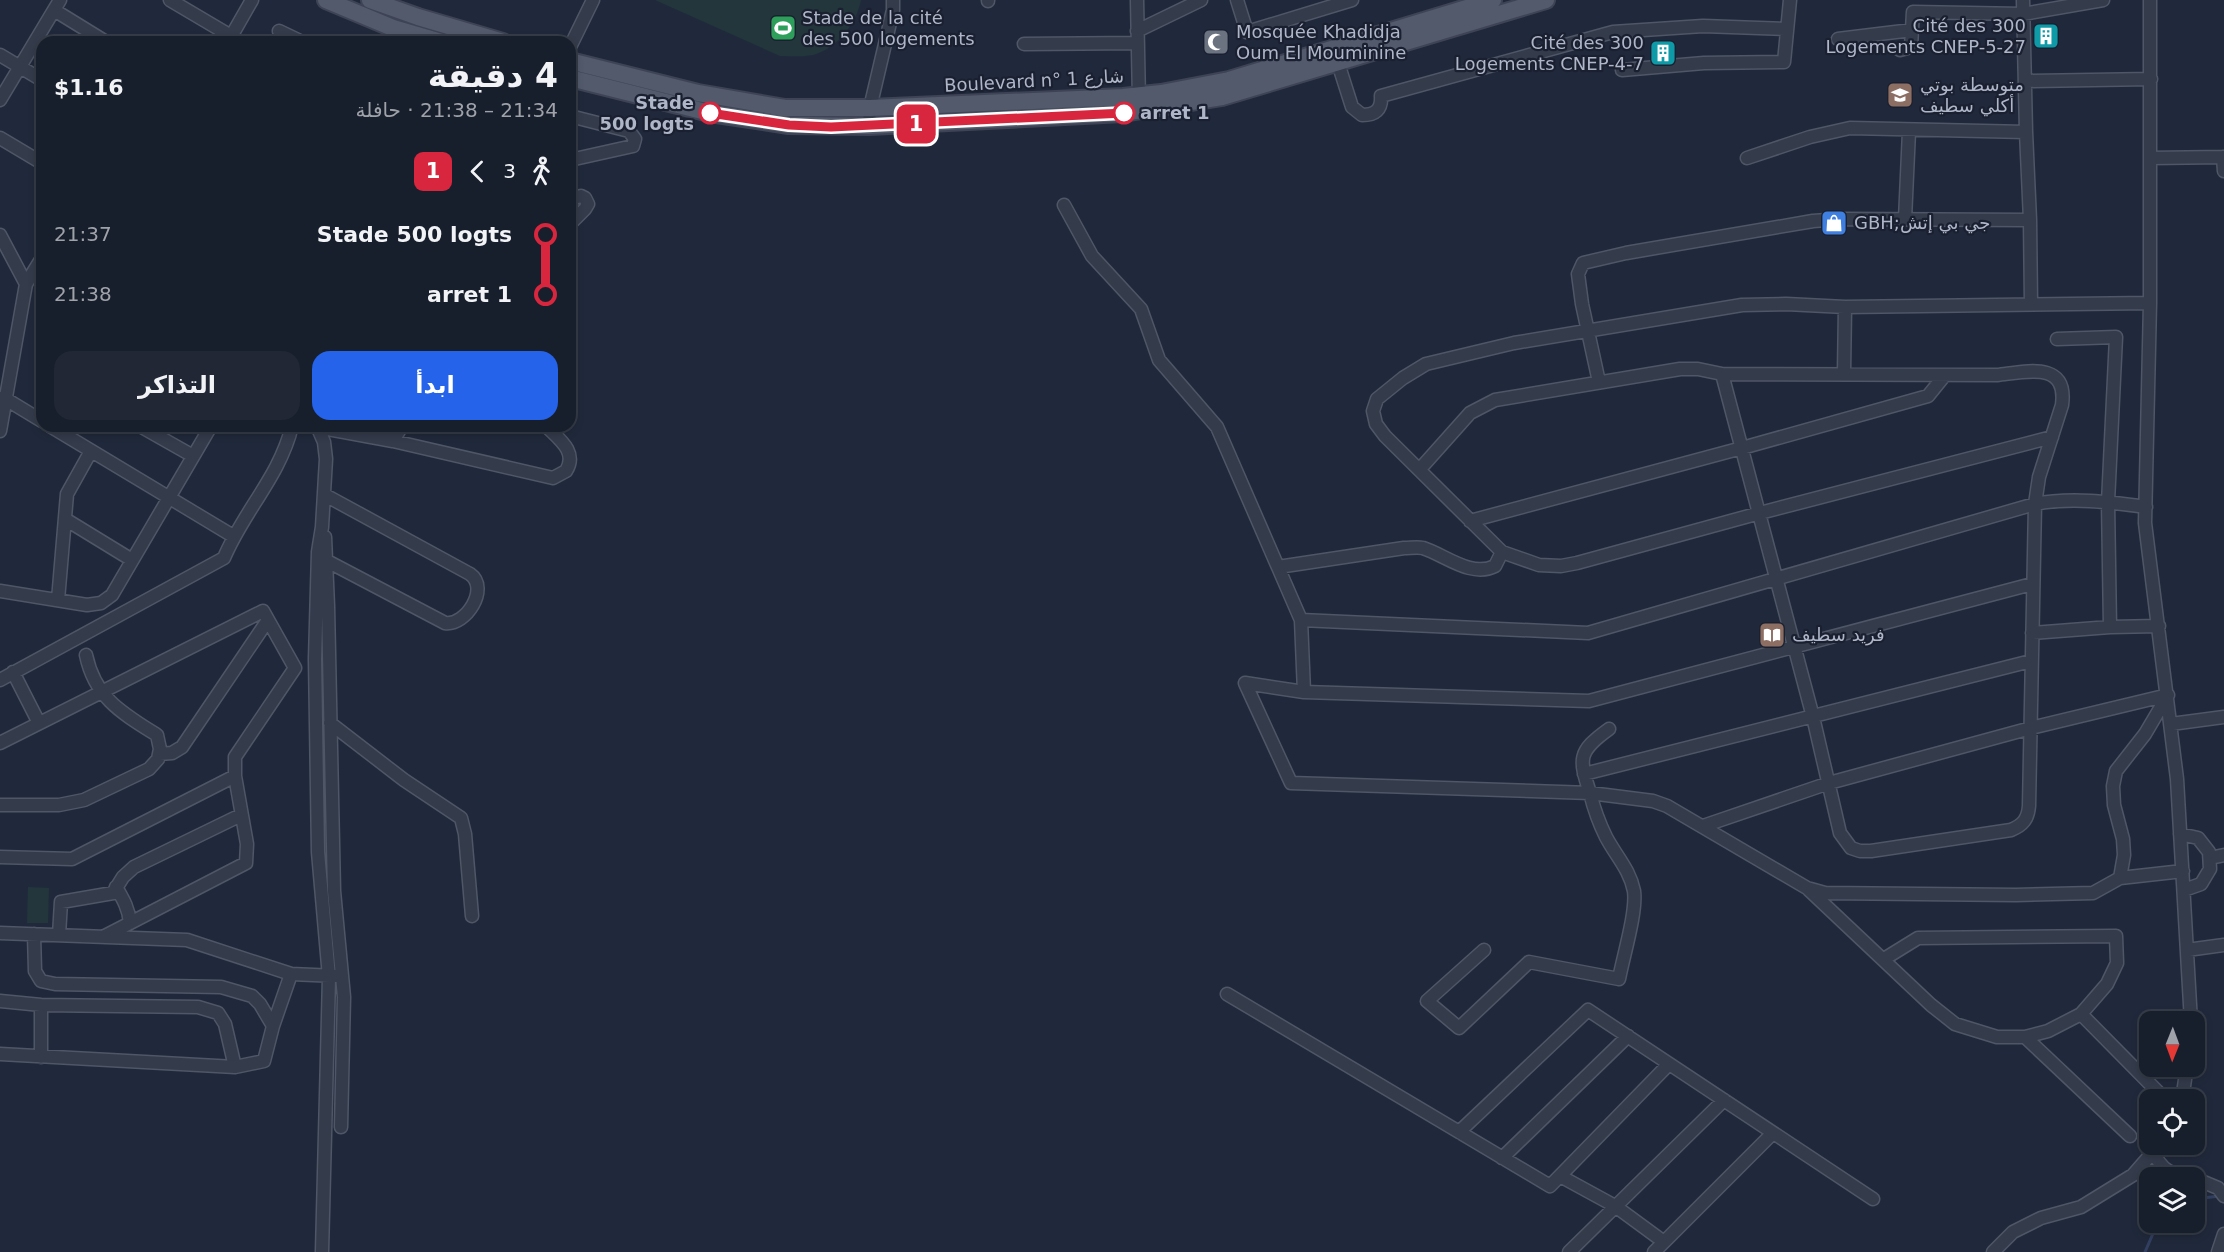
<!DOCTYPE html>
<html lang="ar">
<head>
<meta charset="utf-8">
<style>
  body { margin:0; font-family:"DejaVu Sans","Noto Naskh Arabic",sans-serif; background:#212734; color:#f1f3f6; direction:rtl; height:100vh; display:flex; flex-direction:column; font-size:22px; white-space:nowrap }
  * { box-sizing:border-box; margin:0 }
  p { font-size:20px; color:#9fa2a9 }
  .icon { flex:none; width:33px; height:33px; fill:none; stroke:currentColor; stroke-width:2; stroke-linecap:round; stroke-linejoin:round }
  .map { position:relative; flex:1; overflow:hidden; direction:ltr }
  .drawer { position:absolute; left:36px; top:36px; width:540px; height:396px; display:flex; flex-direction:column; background:#181f2c; border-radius:18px; box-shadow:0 3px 9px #0003,0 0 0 2px #363d48; direction:rtl }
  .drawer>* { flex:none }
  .badge { padding:0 12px; border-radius:9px; font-size:21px; line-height:39px }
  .needle { width:39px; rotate:181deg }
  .fabs { position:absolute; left:2139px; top:1011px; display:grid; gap:12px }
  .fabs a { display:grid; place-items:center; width:66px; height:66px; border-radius:12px; background:#181f2c; box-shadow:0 3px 9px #0003,0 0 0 2px #363d48; font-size:30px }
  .map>.badge { position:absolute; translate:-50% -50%; box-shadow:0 0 0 3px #fff }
  .legs { display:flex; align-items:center; gap:9px; height:66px; padding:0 18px; font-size:20px }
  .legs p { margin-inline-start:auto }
  .summary { display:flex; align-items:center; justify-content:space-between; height:102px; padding:0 18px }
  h1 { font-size:33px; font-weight:700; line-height:45px }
  .cta { display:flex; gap:12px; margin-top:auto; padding:12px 18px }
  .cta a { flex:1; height:69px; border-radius:18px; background:#2563eb; color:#fff; font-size:24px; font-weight:700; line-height:69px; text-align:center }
  .cta a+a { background:#212734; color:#f1f3f6 }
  ul { padding:0 18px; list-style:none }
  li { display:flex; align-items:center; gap:21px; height:60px; font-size:22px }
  li i { display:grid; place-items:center; width:9px; height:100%; margin:0 8px; background:currentColor }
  li i::after { content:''; width:15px; height:15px; margin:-8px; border:4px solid; border-radius:50%; background:#181f2c }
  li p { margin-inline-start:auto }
  li:first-child i { background:linear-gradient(#0000 50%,currentColor 0) }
  li:last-child i { background:linear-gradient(currentColor 50%,#0000 0) }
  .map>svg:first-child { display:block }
</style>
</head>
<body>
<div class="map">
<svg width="2224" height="1252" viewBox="0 0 2224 1252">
  <rect width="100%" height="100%" fill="#20293b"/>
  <!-- pitch -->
  <path fill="#22363c" d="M 655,0 L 861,0 C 856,24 838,48 813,55 C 803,57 790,56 780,56 Z
    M 28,887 L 49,888 L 48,923 L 27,923 Z"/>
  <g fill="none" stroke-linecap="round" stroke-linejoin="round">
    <!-- stream -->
    <path stroke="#323f61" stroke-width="3" d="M 2194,1199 L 2220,1196
      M 2145,1252 L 2158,1222"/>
    <defs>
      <path id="minor" d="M 170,0 L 241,42
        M 988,0 L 988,1
        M 1137,0 L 1139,101
        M 1237,0 L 1247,32 L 1352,0
        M 2150,0 L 2150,303 L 2145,523 L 2177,779 L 2191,1022
        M 54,10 L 106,42
        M 279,31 L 302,42
        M 1137,31 L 1201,0
        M 1838,39 L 1912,30
        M 228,42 L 252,0
        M 459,42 L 463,30
        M 1024,44 L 1138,43
        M 570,47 L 593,0
        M 1900,50 L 1911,47 L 1913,12 L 2023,14 L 2103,0
        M 0,55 L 42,80
        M 1338,63 L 1352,107 L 1362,115 C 1375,115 1382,110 1381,96 L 1613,32 L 1703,26 L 1787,29
        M 1622,70 L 1704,63 L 1784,62 L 1790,0
        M 2025,81 L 2151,79
        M 0,100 L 60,0
        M 570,116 L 629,131 L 635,139 L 633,146 L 570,160
        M 869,126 L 870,108 L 893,10 L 893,0
        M 2026,132 L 2030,220
        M 0,138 L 42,163
        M 2223,157 L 2224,171
        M 1747,158 L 1810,137 L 1850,128 L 2026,132 L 2023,0
        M 2150,158 L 2224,157
        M 570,199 L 581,196 L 585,198 L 588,204 L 585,209 L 570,224
        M 1064,205 L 1092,256 L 1141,309 L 1159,360 L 1217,427 L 1301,620 L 1304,692 L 1245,683 L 1291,783 L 1590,793 C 1594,809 1599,823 1606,837 C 1616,856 1630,870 1634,891 C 1637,912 1623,957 1619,979 L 1529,962 L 1459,1028 L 1427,1001 L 1484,950
        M 1905,219 L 1909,131
        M 0,235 L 26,284
        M 2057,339 L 2116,337 L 2108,502 L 2110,627 L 2159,626
        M 1844,373 L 1845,307
        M 1599,382 L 1582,304 L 1578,274 L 1583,263 L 1626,253 L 1813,221 L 1841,219 L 2030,220 L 2031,304
        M 0,398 L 4,398 L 42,421
        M 50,426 L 233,536
        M 140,426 L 193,456
        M 317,426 L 324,442 L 326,459 L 322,527 L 318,552 L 315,659 L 318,852 L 329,977 L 322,1252
        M 317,427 L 393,441 L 553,478 L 566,471 C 578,452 559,439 546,426
        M 0,431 L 26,284 L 42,258
        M 2052,437 L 1760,513 L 1577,563 L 1561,566 L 1539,565 L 1502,552 L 1385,436 L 1376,424 L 1373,411 L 1377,399 L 1403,378 L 1426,364 L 1514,343 L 1742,305 L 1786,304 L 1845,307 L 2150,303
        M 393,441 L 402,426
        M 1420,469 L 1470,413 L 1495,400 L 1680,369 L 1698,369 L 1722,374 L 1997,375 C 2025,372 2068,360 2062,405 L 2039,477 L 2035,504 L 2029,806 C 2028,819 2023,825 2011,830 L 1871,851 L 1860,851 L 1851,848 L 1840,833 L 1813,717 L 1722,374
        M 325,495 L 470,574 C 490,588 466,626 445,623 L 327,561
        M 65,519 L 132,560
        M 1470,521 L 1742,448 L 1928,396 L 1945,375
        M 325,537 L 328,606 L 334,891 L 344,997 L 341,1127
        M 1278,567 L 1404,548 C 1410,548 1418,547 1423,548 C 1445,555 1471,578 1495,566 L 1502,552
        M 0,591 L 87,605 L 101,603 L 112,595 L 211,426
        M 58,600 L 67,494 L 91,451
        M 1301,620 L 1588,633 L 2035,504 C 2071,497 2109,502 2146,507
        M 2032,633 L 2110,627
        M 13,672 L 39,723
        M 0,680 L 224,558 C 243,512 280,476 292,426
        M 1304,692 L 1589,701 L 2032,584
        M 330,723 L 404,780 L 461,818 L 465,834 L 472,916
        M 2171,724 L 2224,717
        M 1609,729 C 1577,752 1579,759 1590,793 L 1653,801 L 1667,806 L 1807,888 L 1825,893 L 2016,895 L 2093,893 L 2120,878 L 2124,855 L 2123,839 L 2114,805 L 2113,786 L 2116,771 L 2145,734 L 2168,695
        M 0,743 L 263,611 L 295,668 L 235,757 L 235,776 L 247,844 L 246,863 L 103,937
        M 159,754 L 172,753 L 182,747 L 268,620
        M 1584,774 L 2031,661
        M 0,805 L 59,805 L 84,800 L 149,769 L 158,759 L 160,749 L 157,735 C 122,713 95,698 86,655
        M 1703,826 L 1829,783 L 2031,728 L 2168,695
        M 2180,834 L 2198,838 L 2209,852 L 2210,869 L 2201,884 L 2184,890
        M 0,857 L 72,859 L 235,776
        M 2210,858 L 2224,855
        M 2120,878 L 2183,871
        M 116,887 C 123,899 129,909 130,923
        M 1809,890 L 1931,1005 L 1955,1024 L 1997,1037 L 2025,1037 L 2048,1031 L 2081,1014 L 2107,984 L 2117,963 L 2116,936 L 1918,938 L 1884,959
        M 0,933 L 187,940 L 291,974 L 336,976
        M 34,934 L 35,971 L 41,981 L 55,984 L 221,987 L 252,996 L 260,1004 L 273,1026
        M 59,935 L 61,902 L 113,893 L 123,877 L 134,867 L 241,815
        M 2187,950 L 2224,945
        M 1227,994 L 1550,1186 L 1669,1064
        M 0,1001 L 41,1005 L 198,1007 L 218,1013 L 225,1024 L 235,1067
        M 41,1005 L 41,1057
        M 2081,1014 L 2159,1093
        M 2025,1037 L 2130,1136
        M 0,1054 L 235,1067 L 264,1061 L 273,1026 L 291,974
        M 2182,1100 L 2187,1066
        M 1459,1132 L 1588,1010 L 1873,1199
        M 2155,1146 L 2153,1152 C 2162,1170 2170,1174 2189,1178
        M 1502,1158 L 1628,1036
        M 1560,1176 L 1615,1206 L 1664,1242
        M 2194,1178 L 2218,1188 L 2224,1196
        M 1569,1252 L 1724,1100
        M 1654,1252 L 1773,1133
        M 1993,1252 L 2013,1232 L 2041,1218 L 2081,1207 L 2133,1175 L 2153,1152
        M 2218,1252 L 2224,1234"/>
      <path id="major" d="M 326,0 L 393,28 L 441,42
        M 370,0 L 418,17 L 503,42
        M 570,61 L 698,93 L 785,108 L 870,108 L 1123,97 L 1161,93 L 1229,80 L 1493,0
        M 570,78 L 710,113 L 789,125 L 869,126 L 1123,113 L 1222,97 L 1546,0"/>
    </defs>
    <!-- minor casing -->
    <use href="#minor" stroke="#4f5666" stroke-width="15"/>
    <!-- major casing -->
    <use href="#major" stroke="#3e4455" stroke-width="20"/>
    <!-- minor -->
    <use href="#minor" stroke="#343b4b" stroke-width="12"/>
    <!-- major -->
    <use href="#major" stroke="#525a6c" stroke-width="16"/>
  </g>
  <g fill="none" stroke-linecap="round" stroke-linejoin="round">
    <defs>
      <path id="line-1" d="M 710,113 L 789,125 L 831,127 L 1124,113"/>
    </defs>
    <!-- line-1 casing -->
    <use href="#line-1" stroke="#fff" stroke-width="14"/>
    <!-- line-1 -->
    <use href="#line-1" stroke="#d7263d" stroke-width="9"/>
  </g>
  <!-- icons -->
  <defs>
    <symbol id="stadium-square" viewBox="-11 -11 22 22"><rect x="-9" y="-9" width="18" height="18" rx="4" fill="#2e9e5b" stroke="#1a2030"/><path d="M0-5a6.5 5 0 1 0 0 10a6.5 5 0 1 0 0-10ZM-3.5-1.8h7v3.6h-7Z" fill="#fff"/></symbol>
    <symbol id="building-square" viewBox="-11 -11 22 22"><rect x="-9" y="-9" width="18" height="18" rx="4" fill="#0f9aa8" stroke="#1a2030"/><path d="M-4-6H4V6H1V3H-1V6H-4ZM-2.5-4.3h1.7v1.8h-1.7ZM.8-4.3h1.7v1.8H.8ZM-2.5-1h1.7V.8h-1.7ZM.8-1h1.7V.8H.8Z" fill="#fff"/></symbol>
    <symbol id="mosque-square" viewBox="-11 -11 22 22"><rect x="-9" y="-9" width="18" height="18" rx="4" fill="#6b7280" stroke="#1a2030"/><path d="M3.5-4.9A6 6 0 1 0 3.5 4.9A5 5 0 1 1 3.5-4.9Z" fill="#fff"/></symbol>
    <symbol id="school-square" viewBox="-11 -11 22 22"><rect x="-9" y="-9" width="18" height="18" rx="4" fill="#8d6e63" stroke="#1a2030"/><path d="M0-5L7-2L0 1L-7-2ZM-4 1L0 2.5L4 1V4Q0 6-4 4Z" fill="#fff"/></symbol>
    <symbol id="shop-square" viewBox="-11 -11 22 22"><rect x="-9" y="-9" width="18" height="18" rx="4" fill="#3f7fe0" stroke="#1a2030"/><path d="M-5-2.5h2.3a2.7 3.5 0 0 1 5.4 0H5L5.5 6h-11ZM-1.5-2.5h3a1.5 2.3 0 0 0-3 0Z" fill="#fff"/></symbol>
    <symbol id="library-square" viewBox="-11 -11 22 22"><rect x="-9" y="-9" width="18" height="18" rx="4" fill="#8d6e63" stroke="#1a2030"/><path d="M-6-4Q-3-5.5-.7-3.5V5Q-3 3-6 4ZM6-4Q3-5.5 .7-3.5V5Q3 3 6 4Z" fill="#fff"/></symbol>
  </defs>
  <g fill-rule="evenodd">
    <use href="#stadium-square" x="768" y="13" width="30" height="30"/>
    <use href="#building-square" x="2031" y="21" width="30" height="30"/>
    <use href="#mosque-square" x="1201" y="27" width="30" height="30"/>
    <use href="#building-square" x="1648" y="38" width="30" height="30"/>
    <use href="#school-square" x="1885" y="80" width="30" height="30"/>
    <use href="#shop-square" x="1819" y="208" width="30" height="30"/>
    <use href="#library-square" x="1757" y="620" width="30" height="30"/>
  </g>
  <!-- markers -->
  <g fill="#fff" stroke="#d7263d" stroke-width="3">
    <circle cx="710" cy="113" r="10"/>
    <circle cx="1124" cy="113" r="10"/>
  </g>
  <g text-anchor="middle" stroke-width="4.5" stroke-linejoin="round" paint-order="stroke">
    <!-- poi labels -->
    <g font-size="18" fill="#afb6c8" stroke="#1a2030" text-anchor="start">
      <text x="802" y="24">Stade de la cité<tspan x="802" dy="21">des 500 logements</tspan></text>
      <text x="2026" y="32" text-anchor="end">Cité des 300<tspan x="2026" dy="21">Logements CNEP-5-27</tspan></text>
      <text x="1236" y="38">Mosquée Khadidja<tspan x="1236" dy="21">Oum El Mouminine</tspan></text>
      <text x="1644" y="49" text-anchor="end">Cité des 300<tspan x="1644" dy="21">Logements CNEP-4-7</tspan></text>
      <text x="1920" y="91">متوسطة بوتي<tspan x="1920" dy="21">أكلي سطيف</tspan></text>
      <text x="1854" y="229">GBH;جي بي إتش</text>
      <text x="1792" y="641">فريد سطيف</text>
    </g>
    <!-- street labels -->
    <g font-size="18" fill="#afb6c8" stroke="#1a2030">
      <text transform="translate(1034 81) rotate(-3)" y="6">Boulevard n° شارع 1</text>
    </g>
    <!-- stop labels -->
    <g font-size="18" font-weight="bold" fill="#afb6c8" stroke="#1a2030" text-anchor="end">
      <text x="694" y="109">Stade<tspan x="694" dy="21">500 logts</tspan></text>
      <text x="1140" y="119" text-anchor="start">arret 1</text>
    </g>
  </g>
</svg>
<div class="fabs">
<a><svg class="needle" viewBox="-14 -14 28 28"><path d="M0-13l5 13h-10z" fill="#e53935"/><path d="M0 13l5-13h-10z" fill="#9fa2a9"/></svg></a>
<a><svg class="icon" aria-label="locate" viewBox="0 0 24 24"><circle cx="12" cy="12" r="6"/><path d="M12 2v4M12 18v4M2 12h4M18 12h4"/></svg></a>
<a><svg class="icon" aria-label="layers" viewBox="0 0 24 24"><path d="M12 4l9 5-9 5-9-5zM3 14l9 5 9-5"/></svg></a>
</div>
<b class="badge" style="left:916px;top:124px;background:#d7263d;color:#fff">1</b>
<section class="drawer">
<div class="summary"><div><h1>4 دقيقة</h1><p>21:34 – 21:38 · حافلة</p></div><b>$1.16</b></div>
<div class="legs"><svg class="icon" aria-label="walk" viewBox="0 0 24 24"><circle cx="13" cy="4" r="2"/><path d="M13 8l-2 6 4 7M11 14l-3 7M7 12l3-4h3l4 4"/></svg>3<svg class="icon" aria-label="back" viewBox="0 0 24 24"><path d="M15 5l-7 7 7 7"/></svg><b class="badge" style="background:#d7263d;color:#fff">1</b></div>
<ul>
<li><i style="color:#d7263d"></i><b>Stade 500 logts</b><p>21:37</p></li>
<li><i style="color:#d7263d"></i><b>arret 1</b><p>21:38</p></li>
</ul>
<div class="cta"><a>ابدأ</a><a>التذاكر</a></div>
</section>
</div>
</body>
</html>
